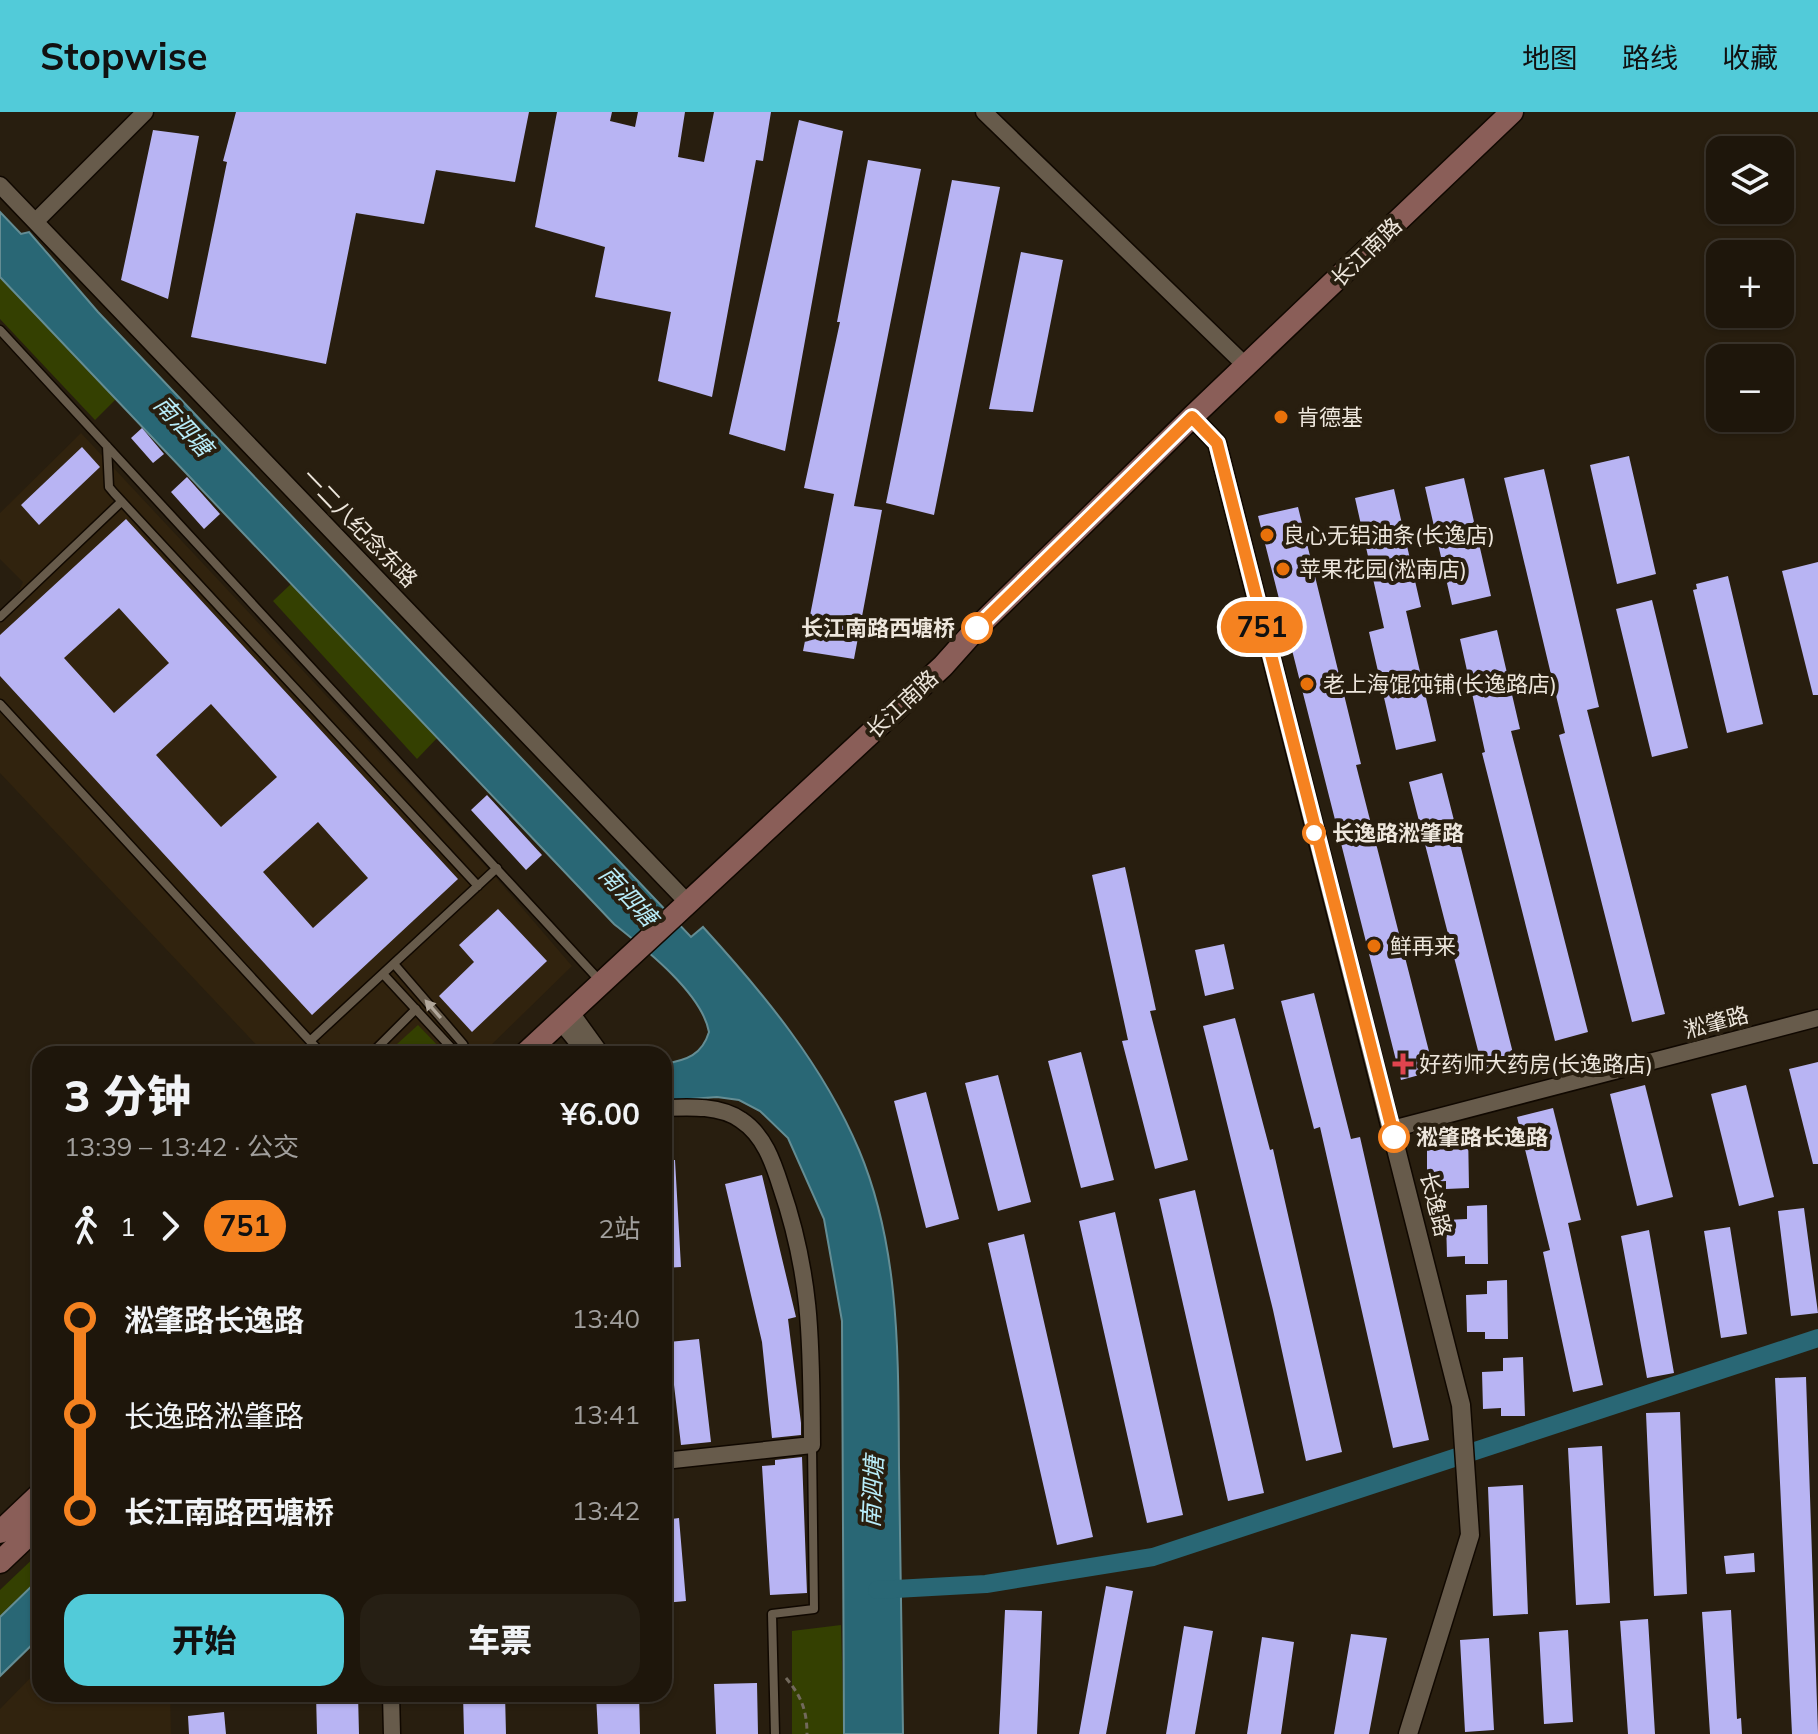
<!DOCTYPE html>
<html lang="zh">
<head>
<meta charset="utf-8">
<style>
  body { margin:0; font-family:Mulish,"Noto Sans SC",sans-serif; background:#261f14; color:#f1f3f6; height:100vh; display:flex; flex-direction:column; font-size:30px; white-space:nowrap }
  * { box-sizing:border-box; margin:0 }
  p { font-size:26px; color:#a19f9d }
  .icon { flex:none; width:44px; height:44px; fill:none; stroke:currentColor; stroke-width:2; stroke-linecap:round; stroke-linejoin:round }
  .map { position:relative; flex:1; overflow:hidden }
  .details { position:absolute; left:32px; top:934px; width:640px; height:656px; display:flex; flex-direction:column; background:#1e160b; border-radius:24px; box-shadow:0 2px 6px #0004,0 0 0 2px #3c352c }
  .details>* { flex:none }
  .badge { padding:0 16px; border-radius:26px; font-size:28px; line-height:52px }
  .tools { position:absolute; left:1706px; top:24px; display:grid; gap:16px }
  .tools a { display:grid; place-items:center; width:88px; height:88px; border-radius:16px; background:#1e160b; box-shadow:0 2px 6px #0004,0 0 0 2px #3c352c; font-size:40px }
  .map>.badge { position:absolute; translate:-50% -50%; box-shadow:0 0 0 4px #fff }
  .legs { display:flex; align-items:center; gap:12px; height:88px; padding:0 32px; font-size:26px }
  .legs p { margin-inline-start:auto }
  .summary { display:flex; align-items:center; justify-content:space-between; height:136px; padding:0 32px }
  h1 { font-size:44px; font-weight:800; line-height:60px }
  .action { display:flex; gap:16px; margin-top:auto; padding:16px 32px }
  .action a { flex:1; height:92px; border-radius:24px; background:#52cbd9; color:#111; font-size:32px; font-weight:800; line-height:92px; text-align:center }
  .action a+a { background:#261f14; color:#f1f3f6 }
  ul { padding:0 32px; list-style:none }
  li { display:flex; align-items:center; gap:28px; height:96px; font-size:30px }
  li i { display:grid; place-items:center; width:12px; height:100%; margin:0 10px; background:currentColor }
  li i::after { content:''; width:20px; height:20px; margin:-10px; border:6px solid; border-radius:50%; background:#1e160b }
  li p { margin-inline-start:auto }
  li:first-child i { background:linear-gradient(#0000 50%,currentColor 0) }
  li:last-child i { background:linear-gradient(currentColor 50%,#0000 0) }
  header { display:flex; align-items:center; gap:48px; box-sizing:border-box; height:112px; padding:0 40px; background:#52cbd9; color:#111 }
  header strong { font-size:38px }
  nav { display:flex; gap:44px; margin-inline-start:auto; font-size:28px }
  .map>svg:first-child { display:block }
</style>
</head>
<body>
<header>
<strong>Stopwise</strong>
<nav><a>地图</a><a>路线</a><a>收藏</a></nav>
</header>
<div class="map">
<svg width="1818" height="1622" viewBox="0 0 1818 1622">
  <rect width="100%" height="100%" fill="#281e0f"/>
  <!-- built -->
  <path fill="#31230e" d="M 81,321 L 492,761 L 572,854 L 482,942 L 265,942 L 0,661 L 0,498 L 17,483 L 23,470 L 0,447 L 0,401 Z
    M 40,1556 L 40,1582 L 170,1582 L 171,1622 L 0,1622 L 0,1597 Z"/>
  <!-- green -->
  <path fill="#344001" d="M 0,165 L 117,286 L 95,308 L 0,207 Z
    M 292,471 L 438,625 L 417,647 L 273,489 Z
    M 418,913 L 446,942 L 386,942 Z
    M 40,1440 L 40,1466 L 0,1505 L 0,1478 Z
    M 841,1513 L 844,1622 L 792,1622 L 792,1519 Z"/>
  <!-- water -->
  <path fill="#296775" stroke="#648d94" stroke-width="2" d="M 0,100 L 21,122 L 29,120 L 98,200 L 691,825 L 703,815 C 764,882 823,953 859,1038 C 901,1138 898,1248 899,1355 C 901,1444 902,1533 903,1622 L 844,1622 L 842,1209 L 824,1107 L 788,1026 L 760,999 L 739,988 L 717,985 L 664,989 L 664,952 C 687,948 702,943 709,920 C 702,881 644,836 614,812 L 0,165 Z
    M 40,1466 L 40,1525 L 0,1564 L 0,1505 Z"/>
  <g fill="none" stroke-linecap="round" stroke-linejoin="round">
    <!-- canal -->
    <path stroke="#296775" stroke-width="18" d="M 877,1478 L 986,1472 L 1153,1445 L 1818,1226"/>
  </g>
  <!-- building -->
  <path fill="#b8b4f3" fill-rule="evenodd" d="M 236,0 L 529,0 L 515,70 L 436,58 L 424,112 L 356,101 L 326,252 L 191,225 L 227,50 L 223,49 Z
    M 557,0 L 612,0 L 610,9 L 635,15 L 638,0 L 685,0 L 678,45 L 704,50 L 714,0 L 771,0 L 763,49 L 756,48 L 712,285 L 658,269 L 671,200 L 595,185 L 605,135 L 535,115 Z
    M 799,8 L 843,19 L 785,339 L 729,322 Z
    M 153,18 L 199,24 L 168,187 L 121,168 Z
    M 868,48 L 921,57 L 854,394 L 882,398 L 854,547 L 803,539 L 834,382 L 804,376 L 840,210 L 837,210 Z
    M 952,68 L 1000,75 L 934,403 L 886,391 Z
    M 1021,140 L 1063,148 L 1033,300 L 989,297 Z
    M 142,316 L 164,342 L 153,351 L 131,326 Z
    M 82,335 L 100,355 L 39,413 L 21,393 Z
    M 1629,344 L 1656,462 L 1617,472 L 1590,353 Z
    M 1544,357 L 1599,595 L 1587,598 L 1665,902 L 1632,910 L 1559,623 L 1565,621 L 1504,366 Z
    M 187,365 L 220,402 L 204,417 L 171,380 Z
    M 1464,366 L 1491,484 L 1452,493 L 1425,375 Z
    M 1394,377 L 1421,495 L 1406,499 L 1436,629 L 1396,638 L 1369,520 L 1384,516 L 1355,386 Z
    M 1298,395 L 1361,652 L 1356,653 L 1434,959 L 1401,968 L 1258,404 Z
    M 126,407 L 458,767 L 312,903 L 0,564 L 0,523 ZM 119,496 L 169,551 L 114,601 L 64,546 ZM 211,592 L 277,665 L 221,715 L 156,643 ZM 318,710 L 368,766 L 313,816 L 263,760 Z
    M 1818,450 L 1818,583 L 1813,583 L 1782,459 Z
    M 1728,464 L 1763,612 L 1727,621 L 1693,478 L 1697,477 L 1696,472 Z
    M 1652,488 L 1688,636 L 1652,645 L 1616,497 Z
    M 1497,518 L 1520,617 L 1511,619 L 1588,920 L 1555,929 L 1482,641 L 1485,640 L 1460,527 Z
    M 1442,661 L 1515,949 L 1483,958 L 1409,670 Z
    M 487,683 L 542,743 L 526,758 L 471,698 Z
    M 1125,755 L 1156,898 L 1150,899 L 1188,1048 L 1155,1057 L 1122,929 L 1128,928 L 1092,763 Z
    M 498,797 L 547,849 L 472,920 L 439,884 L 474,850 L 459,833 Z
    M 1224,832 L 1234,877 L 1205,884 L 1195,838 Z
    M 1314,881 L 1351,1027 L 1360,1025 L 1429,1328 L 1393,1336 L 1320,1015 L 1314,1017 L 1281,889 Z
    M 1235,906 L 1270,1038 L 1273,1037 L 1342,1340 L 1306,1349 L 1273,1198 L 1203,914 Z
    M 1081,940 L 1114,1068 L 1081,1076 L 1048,949 Z
    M 1818,950 L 1818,1052 L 1813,1052 L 1789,957 Z
    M 998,963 L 1031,1090 L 998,1099 L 965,971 Z
    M 1645,973 L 1673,1085 L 1637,1094 L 1610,982 Z
    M 1746,973 L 1774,1085 L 1739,1094 L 1711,982 Z
    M 926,980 L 959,1107 L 926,1116 L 894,989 Z
    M 1553,996 L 1581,1108 L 1568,1111 L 1603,1273 L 1573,1280 L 1543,1140 L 1550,1138 L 1517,1005 Z
    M 1448,1018 L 1468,1018 L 1469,1076 L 1446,1077 L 1446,1069 L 1427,1070 L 1427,1033 L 1448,1032 Z
    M 664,1048 L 675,1048 L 681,1155 L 664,1156 Z
    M 762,1063 L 796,1205 L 788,1207 L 801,1311 L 801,1323 L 772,1326 L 762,1230 L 725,1072 Z
    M 1195,1078 L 1264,1381 L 1228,1389 L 1159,1087 Z
    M 1487,1093 L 1488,1152 L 1465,1152 L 1465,1144 L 1447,1145 L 1446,1108 L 1467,1107 L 1467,1094 Z
    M 1804,1096 L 1818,1201 L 1791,1204 L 1778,1099 Z
    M 1115,1100 L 1183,1403 L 1147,1411 L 1079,1109 Z
    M 1730,1115 L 1747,1222 L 1721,1226 L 1704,1119 Z
    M 1649,1118 L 1674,1261 L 1647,1266 L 1621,1124 Z
    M 1024,1122 L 1093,1425 L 1057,1433 L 988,1131 Z
    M 1507,1168 L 1508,1227 L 1485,1227 L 1485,1220 L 1467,1220 L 1466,1183 L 1487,1182 L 1487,1169 Z
    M 699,1227 L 711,1330 L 681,1333 L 669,1230 Z
    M 1523,1245 L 1525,1304 L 1501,1304 L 1501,1296 L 1483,1297 L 1482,1260 L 1503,1259 L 1503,1246 Z
    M 1806,1265 L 1818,1622 L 1792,1622 L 1775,1266 Z
    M 1680,1300 L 1687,1482 L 1654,1484 L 1646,1301 Z
    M 1602,1334 L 1610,1491 L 1576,1493 L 1568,1336 Z
    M 802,1345 L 807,1481 L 770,1483 L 762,1354 L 775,1353 L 775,1348 Z
    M 1523,1373 L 1528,1502 L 1493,1504 L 1488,1375 Z
    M 679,1406 L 686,1489 L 664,1491 L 664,1408 Z
    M 1754,1441 L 1755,1460 L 1726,1462 L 1724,1444 Z
    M 1106,1474 L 1133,1479 L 1106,1622 L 1079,1622 Z
    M 1005,1498 L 1042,1499 L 1037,1622 L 999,1622 Z
    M 1731,1498 L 1737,1607 L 1741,1606 L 1742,1622 L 1710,1622 L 1702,1500 Z
    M 1648,1507 L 1655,1622 L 1628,1622 L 1620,1509 Z
    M 1184,1514 L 1213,1519 L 1195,1622 L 1166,1622 Z
    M 1568,1518 L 1573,1610 L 1544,1612 L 1539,1520 Z
    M 1351,1522 L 1387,1526 L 1369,1622 L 1334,1622 Z
    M 1262,1525 L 1294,1530 L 1281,1622 L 1247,1622 Z
    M 1489,1526 L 1494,1618 L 1465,1620 L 1460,1528 Z
    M 757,1571 L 758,1622 L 716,1622 L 714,1572 Z
    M 316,1582 L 358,1582 L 359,1622 L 317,1622 Z
    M 463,1582 L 505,1582 L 506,1622 L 464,1622 Z
    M 596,1582 L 639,1582 L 640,1622 L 598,1622 Z
    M 224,1600 L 226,1622 L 189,1622 L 188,1604 Z"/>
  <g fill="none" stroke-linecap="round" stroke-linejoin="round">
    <defs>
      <path id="service" d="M 0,218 L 601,870
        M 107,334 L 109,375 L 114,381 L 478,774
        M 0,505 L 121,390
        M 0,592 L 322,942
        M 395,853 L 463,932 L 468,942
        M 384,863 L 457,942
        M 310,929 L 497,756
        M 371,942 L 416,897
        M 775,1622 L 772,1502 L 814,1497 L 812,1333"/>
      <path id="minor" d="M 984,0 L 1246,254
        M 0,73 L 688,791
        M 36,109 L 145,0
        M 570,899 L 601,942
        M 560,909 L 587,942
        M 664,996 C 688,995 720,993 741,1008 C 764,1023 773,1050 781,1075 C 813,1168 811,1237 812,1333 L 664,1349
        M 1392,1017 L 1818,906
        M 391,1582 L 392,1622"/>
      <path id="tertiary" d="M 1192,305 L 1217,331 L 1461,1293 L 1470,1423 L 1408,1622"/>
      <path id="secondary" d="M 525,942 L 943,554 L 977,516 L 1192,305 L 1512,0
        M 0,1420 L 40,1382
        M 0,1450 L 40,1412"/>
    </defs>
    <!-- service casing -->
    <use href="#service" stroke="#100800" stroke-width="11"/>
    <!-- minor casing -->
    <use href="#minor" stroke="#100800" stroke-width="19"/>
    <!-- tertiary casing -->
    <use href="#tertiary" stroke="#100800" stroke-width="21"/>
    <!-- secondary casing -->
    <use href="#secondary" stroke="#100800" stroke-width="25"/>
    <!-- path -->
    <path stroke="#72695c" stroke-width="3" stroke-dasharray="6 4" stroke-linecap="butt" d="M 786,1566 C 801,1584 807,1598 807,1622"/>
    <!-- service -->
    <use href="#service" stroke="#675b4b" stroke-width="8"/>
    <!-- minor -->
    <use href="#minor" stroke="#675b4b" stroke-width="16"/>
    <!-- tertiary -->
    <use href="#tertiary" stroke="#675b4b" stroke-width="18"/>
    <!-- secondary -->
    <use href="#secondary" stroke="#8a5e58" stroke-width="22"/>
  </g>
  <!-- one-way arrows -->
  <defs><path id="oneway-solid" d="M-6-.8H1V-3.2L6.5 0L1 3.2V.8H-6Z" transform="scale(2)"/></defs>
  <use fill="#b1a79b" href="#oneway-solid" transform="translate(433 897) rotate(-131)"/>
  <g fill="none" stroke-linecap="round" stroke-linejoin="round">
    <defs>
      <path id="line-1" d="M 977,516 L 1192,305 L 1217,331 L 1394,1025"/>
    </defs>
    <!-- line-1 casing -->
    <use href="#line-1" stroke="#fff" stroke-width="18"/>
    <!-- line-1 -->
    <use href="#line-1" stroke="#f58220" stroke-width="12"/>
  </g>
  <!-- markers -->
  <g fill="#e8710a" stroke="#281e0f" stroke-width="3">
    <circle cx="1281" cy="305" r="8"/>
    <circle cx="1267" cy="423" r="8"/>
    <circle cx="1283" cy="457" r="8"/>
    <circle cx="1307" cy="572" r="8"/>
    <circle cx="1374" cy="834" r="8"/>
  </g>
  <g fill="#fff" stroke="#f58220" stroke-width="4">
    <circle cx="977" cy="516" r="14"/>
    <circle cx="1314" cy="721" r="10"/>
    <circle cx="1394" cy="1025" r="14"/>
  </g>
  <path fill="#e0444e" stroke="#281e0f" stroke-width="3" d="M1399 940h8v8h8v8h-8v8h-8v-8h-8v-8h8z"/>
  <g text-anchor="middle" stroke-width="8" stroke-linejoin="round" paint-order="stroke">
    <!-- street labels -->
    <g font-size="22" fill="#ede6dc" stroke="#281e0f">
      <text transform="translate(1366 140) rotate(-44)" y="8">长江南路</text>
      <text transform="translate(360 416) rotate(46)" y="8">一二八纪念东路</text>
      <text transform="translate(902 592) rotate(-43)" y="8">长江南路</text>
      <text transform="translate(1716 910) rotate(-15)" y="8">淞肇路</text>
      <text transform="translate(1436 1092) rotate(76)" y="8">长逸路</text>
    </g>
    <!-- poi labels -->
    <g font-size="22" fill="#ede6dc" stroke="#281e0f" text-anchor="start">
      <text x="1297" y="313">肯德基</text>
      <text x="1283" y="431">良心无铝油条(长逸店)</text>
      <text x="1299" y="465">苹果花园(淞南店)</text>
      <text x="1323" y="580">老上海馄饨铺(长逸路店)</text>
      <text x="1390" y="842">鲜再来</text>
      <text x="1419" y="960">好药师大药房(长逸路店)</text>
    </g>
    <!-- stop labels -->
    <g font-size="22" font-weight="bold" fill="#ede6dc" stroke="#281e0f" text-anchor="start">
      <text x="955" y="524" text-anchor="end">长江南路西塘桥</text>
      <text x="1332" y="729">长逸路淞肇路</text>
      <text x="1416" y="1033">淞肇路长逸路</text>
    </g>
    <!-- water labels -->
    <g font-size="24" font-style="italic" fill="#b8ecf9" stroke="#281e0f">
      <text transform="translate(183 314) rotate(47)" y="8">南泗塘</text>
      <text transform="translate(628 784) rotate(47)" y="8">南泗塘</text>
      <text transform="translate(873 1380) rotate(-87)" y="8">南泗塘</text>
    </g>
  </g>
</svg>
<div class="tools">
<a><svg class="icon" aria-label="layers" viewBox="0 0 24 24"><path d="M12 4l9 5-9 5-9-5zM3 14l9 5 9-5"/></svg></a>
<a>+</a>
<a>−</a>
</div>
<b class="badge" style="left:1262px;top:515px;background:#f58220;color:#111">751</b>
<section class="details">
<div class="summary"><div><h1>3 分钟</h1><p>13:39 – 13:42 · 公交</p></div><b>¥6.00</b></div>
<div class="legs"><svg class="icon" aria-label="walk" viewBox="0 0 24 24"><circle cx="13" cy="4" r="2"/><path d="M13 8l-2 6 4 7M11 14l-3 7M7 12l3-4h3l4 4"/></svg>1<svg class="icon" aria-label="forward" viewBox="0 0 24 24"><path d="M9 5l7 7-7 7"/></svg><b class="badge" style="background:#f58220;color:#111">751</b><p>2站</p></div>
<ul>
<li><i style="color:#f58220"></i><b>淞肇路长逸路</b><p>13:40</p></li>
<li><i style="color:#f58220"></i><span>长逸路淞肇路</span><p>13:41</p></li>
<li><i style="color:#f58220"></i><b>长江南路西塘桥</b><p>13:42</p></li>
</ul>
<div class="action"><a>开始</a><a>车票</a></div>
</section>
</div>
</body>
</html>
